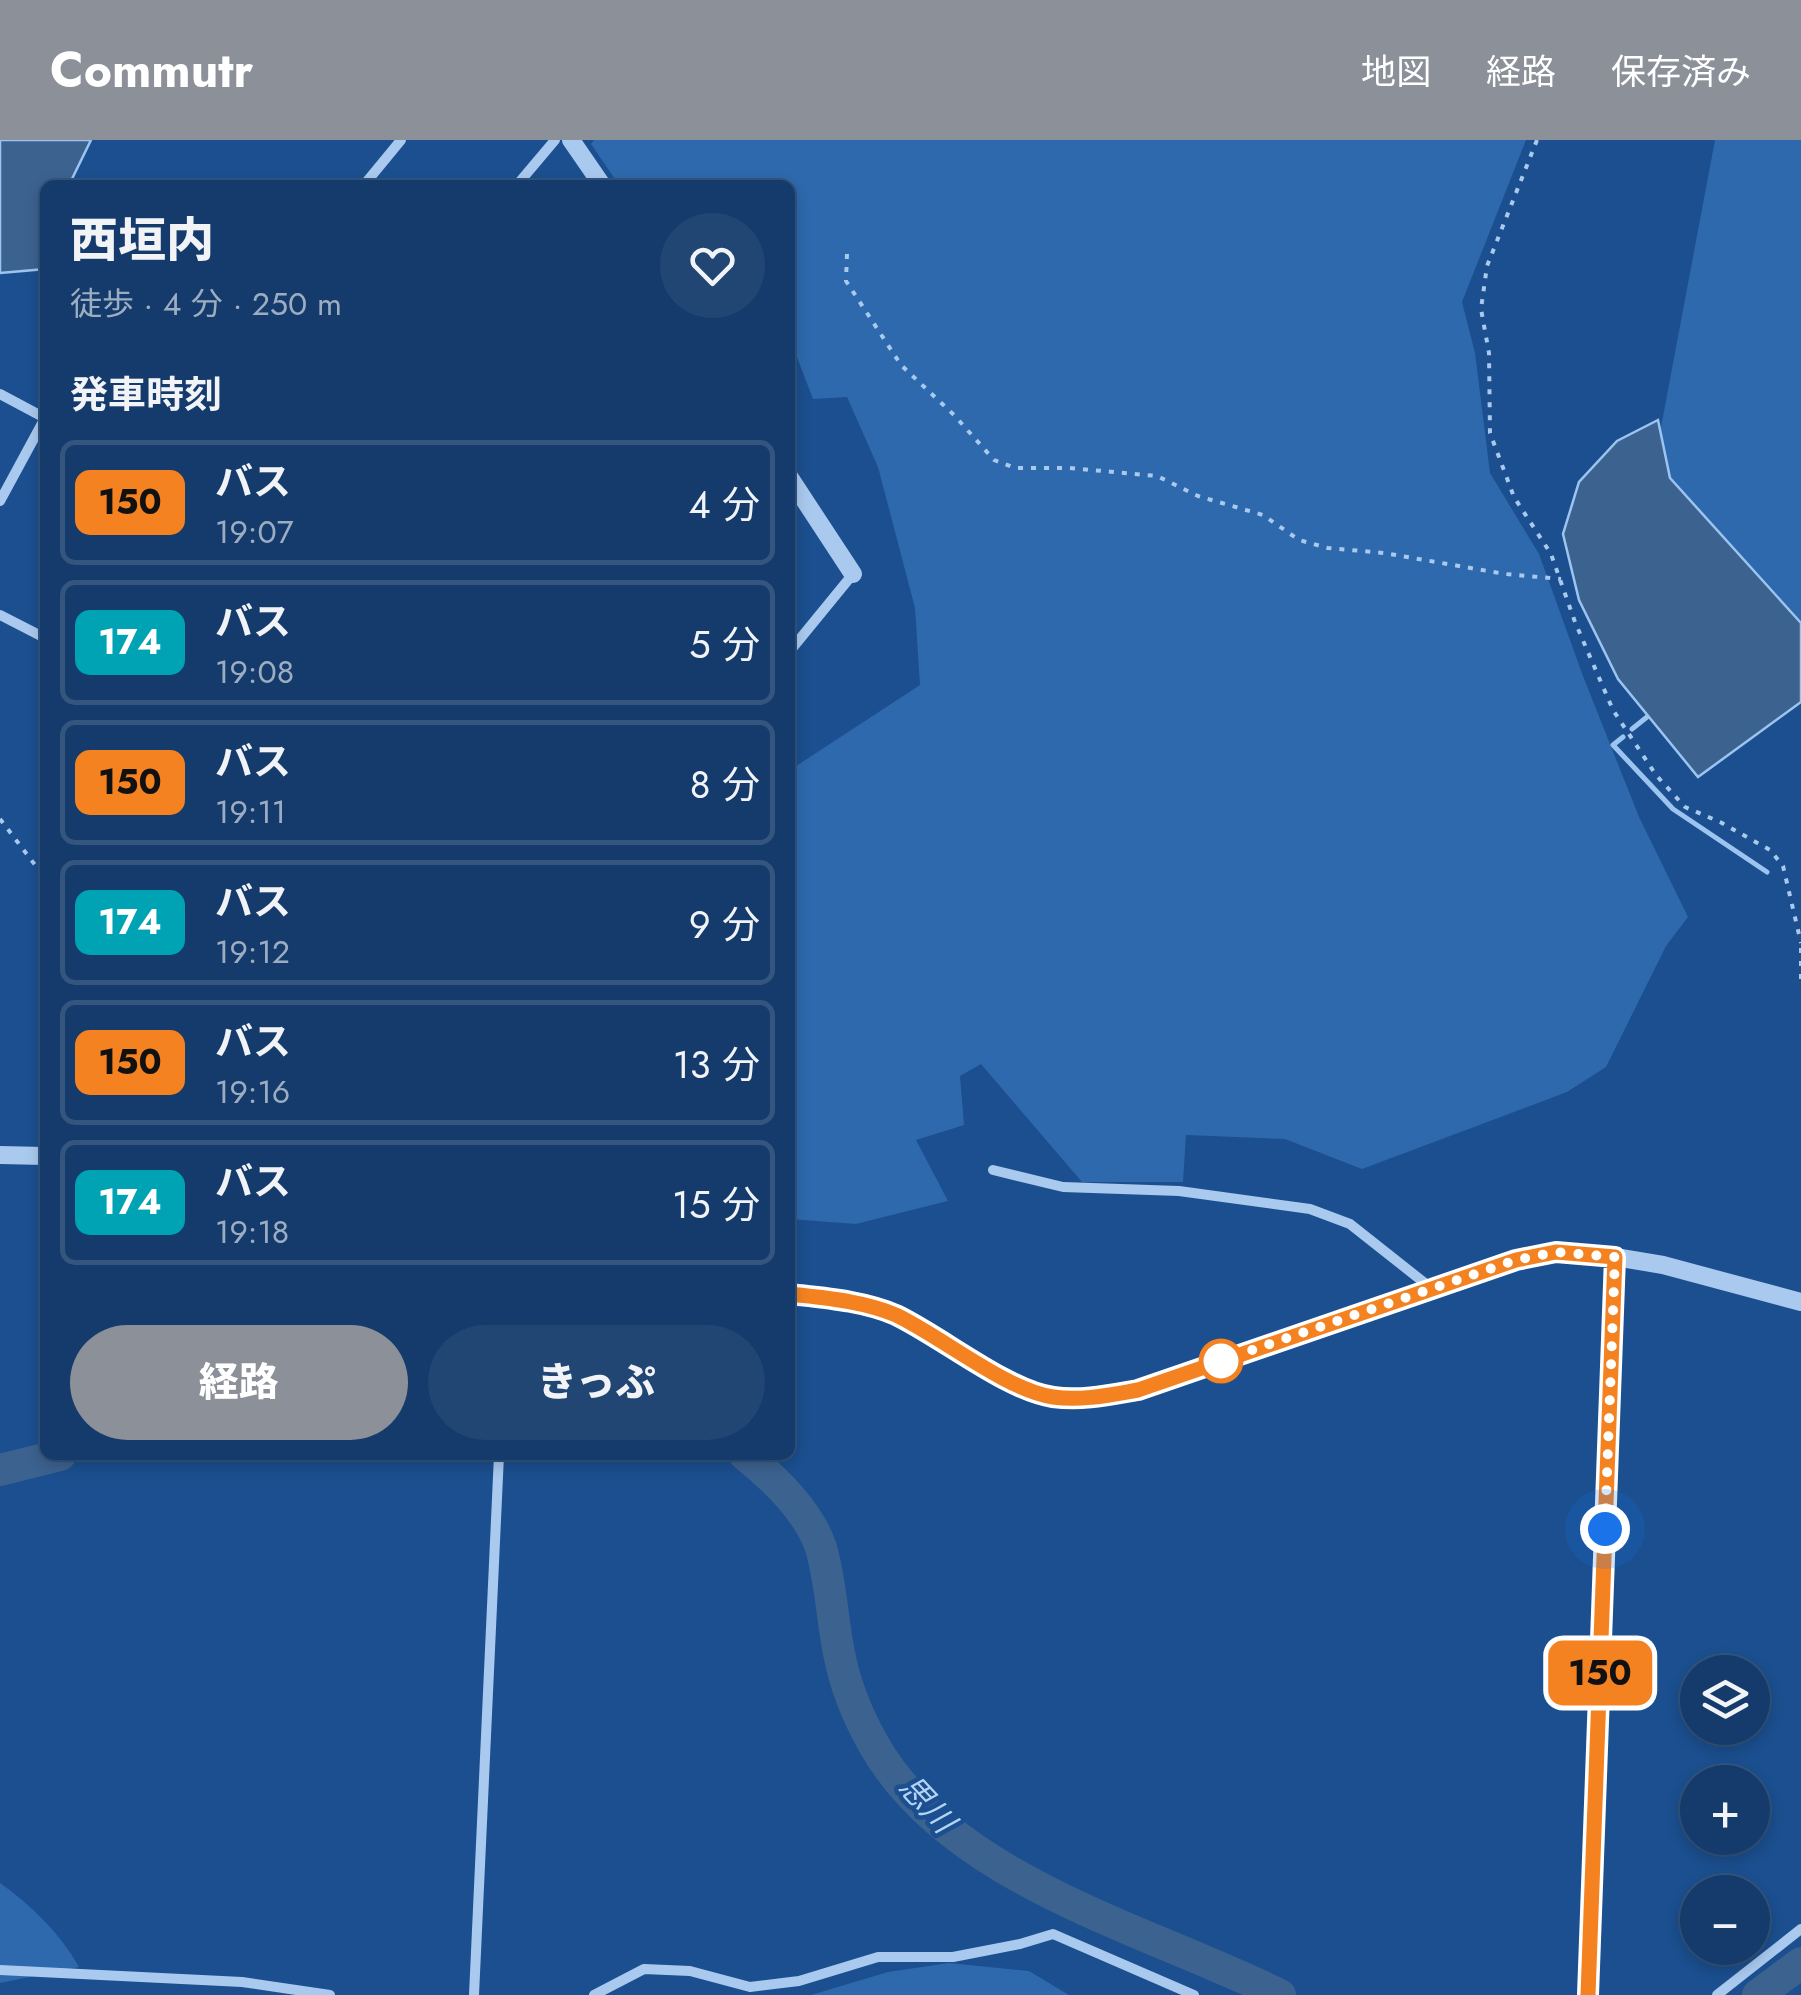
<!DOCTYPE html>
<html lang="ja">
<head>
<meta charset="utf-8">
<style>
  body { margin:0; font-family:Jost,"Noto Sans JP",sans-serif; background:#214673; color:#f1f3f6; height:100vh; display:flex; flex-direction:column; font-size:38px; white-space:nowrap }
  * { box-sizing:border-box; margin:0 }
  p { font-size:32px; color:#9dadc1 }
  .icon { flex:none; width:55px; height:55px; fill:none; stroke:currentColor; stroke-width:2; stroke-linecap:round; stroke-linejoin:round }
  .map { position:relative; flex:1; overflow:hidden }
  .side { position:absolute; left:40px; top:40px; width:755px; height:1280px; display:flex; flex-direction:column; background:#143b6b; border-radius:15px; box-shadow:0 5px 15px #0003,0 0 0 2px #33557e }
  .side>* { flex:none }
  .badge { padding:0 20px; border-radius:15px; font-size:35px; line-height:65px }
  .tools { position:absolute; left:1680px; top:1515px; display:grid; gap:20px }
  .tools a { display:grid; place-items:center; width:90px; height:90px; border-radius:50%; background:#143b6b; box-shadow:0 5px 15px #0003,0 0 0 2px #33557e; font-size:50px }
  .you { position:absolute; width:50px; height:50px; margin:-25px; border:8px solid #fff; border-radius:50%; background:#1a73e8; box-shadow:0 0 0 15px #1a73e833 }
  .map>.badge { position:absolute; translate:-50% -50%; box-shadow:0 0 0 5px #fff }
  h2 { padding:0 30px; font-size:38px; line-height:90px }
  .round { display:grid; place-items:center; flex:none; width:105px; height:105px; border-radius:52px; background:#214673 }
  .head { display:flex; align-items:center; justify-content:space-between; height:170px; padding:0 30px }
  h1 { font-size:48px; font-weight:800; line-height:75px }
  .button { display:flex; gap:20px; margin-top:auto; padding:20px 30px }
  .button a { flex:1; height:115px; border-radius:60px; background:#8c9099; color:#fff; font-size:40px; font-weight:800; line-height:115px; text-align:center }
  .button a+a { background:#214673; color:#f1f3f6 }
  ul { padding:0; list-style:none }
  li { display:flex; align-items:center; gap:30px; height:125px; margin:0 20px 15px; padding:0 10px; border:5px solid #33557e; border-radius:15px }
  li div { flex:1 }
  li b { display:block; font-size:38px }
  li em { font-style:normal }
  li .badge { min-width:110px; font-weight:700; text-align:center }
  header { display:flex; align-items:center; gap:60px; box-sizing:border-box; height:140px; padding:0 50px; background:#8c9099; color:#fff }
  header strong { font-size:48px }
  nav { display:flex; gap:55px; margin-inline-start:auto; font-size:35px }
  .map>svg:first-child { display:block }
</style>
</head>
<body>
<header>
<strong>Commutr</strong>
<nav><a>地図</a><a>経路</a><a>保存済み</a></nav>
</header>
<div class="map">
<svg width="1801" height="1855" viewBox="0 0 1801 1855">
  <rect width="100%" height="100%" fill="#1b4f8f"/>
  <!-- green -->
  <path fill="#2e69ad" d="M 594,0 L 1526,0 L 1462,162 L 1475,213 L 1490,333 L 1539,414 L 1583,536 L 1639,677 L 1688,777 L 1666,806 L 1606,927 L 1567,952 L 1362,1029 L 1285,999 L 1186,995 L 1183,1042 L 1082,1042 L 981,924 L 960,936 L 964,985 L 916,1000 L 948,1061 L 856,1084 L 790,1079 L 790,630 L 920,545 L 915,468 L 878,327 L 847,257 L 813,259 L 790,199 L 790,45 L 619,45 L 591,4 Z
    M 1715,0 L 1801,0 L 1801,516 L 1655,319 Z
    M 0,1743 C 32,1766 60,1793 79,1827 L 0,1843 Z
    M 949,1823 L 1029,1831 L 1069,1855 L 811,1855 L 888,1832 Z"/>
  <!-- water -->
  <path fill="#3c6290" stroke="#9cc4f0" stroke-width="2.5" d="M 0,0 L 91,0 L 69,45 L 45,45 L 45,129 L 0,133 Z
    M 1658,280 L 1670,338 L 1801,483 L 1801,562 L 1698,637 L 1618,539 L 1579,460 L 1563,394 L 1579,342 L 1617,301 Z"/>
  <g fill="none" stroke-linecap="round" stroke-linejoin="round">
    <!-- stream -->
    <path stroke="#9cc4f0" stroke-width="5" d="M 1632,589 L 1647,577
      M 1623,597 L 1613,605 L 1673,669 L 1767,732"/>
    <!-- river -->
    <path stroke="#3c6290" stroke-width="32" d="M 745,1315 C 774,1338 809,1372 821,1408 C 831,1442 832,1479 839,1513 C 845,1545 858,1577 874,1605 C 951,1741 1148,1789 1280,1855
      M 0,1330 L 60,1315
      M 1758,1855 L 1801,1823"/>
    <!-- path -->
    <path stroke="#a9c9ee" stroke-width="4" stroke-dasharray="5 8" stroke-linecap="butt" d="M 1537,0 L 1487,126 L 1481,169 L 1489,213 L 1490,293 L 1514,357 L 1551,414 L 1575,482 L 1613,570 L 1656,635 L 1685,667 L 1720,682 L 1770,710 L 1783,726 L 1801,803
      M 847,114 L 846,141 L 901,225 L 954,275 L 994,320 L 1015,328 L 1070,328 L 1157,336 L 1198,356 L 1263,375 L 1299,400 L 1328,408 L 1384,413 L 1505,434 L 1561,439
      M 0,679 L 45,738
      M 1801,808 L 1801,843"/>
    <!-- minor -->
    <path stroke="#a9c9ee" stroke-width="10" d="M 364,45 L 401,0
      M 517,45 L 555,0
      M 0,254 L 45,278
      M 0,361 L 45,278
      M 0,475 L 45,498
      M 790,511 L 853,434
      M 993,1030 L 1063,1047 L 1179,1051 L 1310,1069 L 1350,1084 L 1431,1148
      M 0,1830 L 242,1842 L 330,1855
      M 474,1855 L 499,1315
      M 594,1855 L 644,1829 L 690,1831 L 750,1847 L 799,1841 L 878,1817 L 953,1817 L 1020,1804 L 1053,1794 L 1194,1855
      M 1588,1855 L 1615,1117
      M 1717,1855 L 1801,1789"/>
    <!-- tertiary -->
    <path stroke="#a9c9ee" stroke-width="18" d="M 571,0 L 602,45
      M 790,338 L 853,434
      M 0,1015 L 45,1016
      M 790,1154 C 825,1158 864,1160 896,1175 C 940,1195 1010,1251 1053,1257 C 1082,1261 1109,1255 1138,1250 L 1515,1120 L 1556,1112 L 1615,1117 L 1663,1125 L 1801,1162"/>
  </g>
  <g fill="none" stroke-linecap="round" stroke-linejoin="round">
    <defs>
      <path id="line" d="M 790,1154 C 825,1158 864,1161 896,1175 C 942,1197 1006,1250 1053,1257 C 1082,1261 1109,1255 1138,1250 L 1516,1120 L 1556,1112 L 1615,1117 L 1588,1855"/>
    </defs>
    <!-- line casing -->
    <use href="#line" stroke="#fff" stroke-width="22"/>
    <!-- line -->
    <use href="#line" stroke="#f58220" stroke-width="15"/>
    <!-- walk -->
    <path stroke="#fff" stroke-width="10" stroke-dasharray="0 18" d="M 1221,1221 L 1211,1224 L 1516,1120 L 1556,1112 L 1615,1117 L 1605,1389"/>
  </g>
  <!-- markers -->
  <circle fill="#fff" stroke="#f58220" stroke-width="5" cx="1221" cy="1221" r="20"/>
  <g text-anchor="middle" stroke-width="9" stroke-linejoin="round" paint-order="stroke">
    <!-- water labels -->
    <g font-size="32" font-style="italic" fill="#b5d3f5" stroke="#1b4f8f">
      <text transform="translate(927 1664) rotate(47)" y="11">思川</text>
    </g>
  </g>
</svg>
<div class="tools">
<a><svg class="icon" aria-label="layers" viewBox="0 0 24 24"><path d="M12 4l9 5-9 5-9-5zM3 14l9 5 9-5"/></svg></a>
<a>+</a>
<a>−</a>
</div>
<div class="you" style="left:1605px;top:1389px"></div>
<b class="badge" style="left:1600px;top:1533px;background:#f58220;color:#111">150</b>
<section class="side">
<div class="head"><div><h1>西垣内</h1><p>徒歩 · 4 分 · 250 m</p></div><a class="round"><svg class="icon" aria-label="heart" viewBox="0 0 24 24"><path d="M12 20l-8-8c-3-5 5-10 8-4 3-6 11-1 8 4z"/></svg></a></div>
<h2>発車時刻</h2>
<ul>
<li><span class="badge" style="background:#f58220;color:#111">150</span><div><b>バス</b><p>19:07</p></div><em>4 分</em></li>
<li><span class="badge" style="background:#00a3b4;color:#fff">174</span><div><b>バス</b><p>19:08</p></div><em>5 分</em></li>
<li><span class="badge" style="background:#f58220;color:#111">150</span><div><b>バス</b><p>19:11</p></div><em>8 分</em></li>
<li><span class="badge" style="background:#00a3b4;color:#fff">174</span><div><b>バス</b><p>19:12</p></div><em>9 分</em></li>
<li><span class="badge" style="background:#f58220;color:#111">150</span><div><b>バス</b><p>19:16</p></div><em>13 分</em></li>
<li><span class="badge" style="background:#00a3b4;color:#fff">174</span><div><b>バス</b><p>19:18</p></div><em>15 分</em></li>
</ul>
<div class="button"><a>経路</a><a>きっぷ</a></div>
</section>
</div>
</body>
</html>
